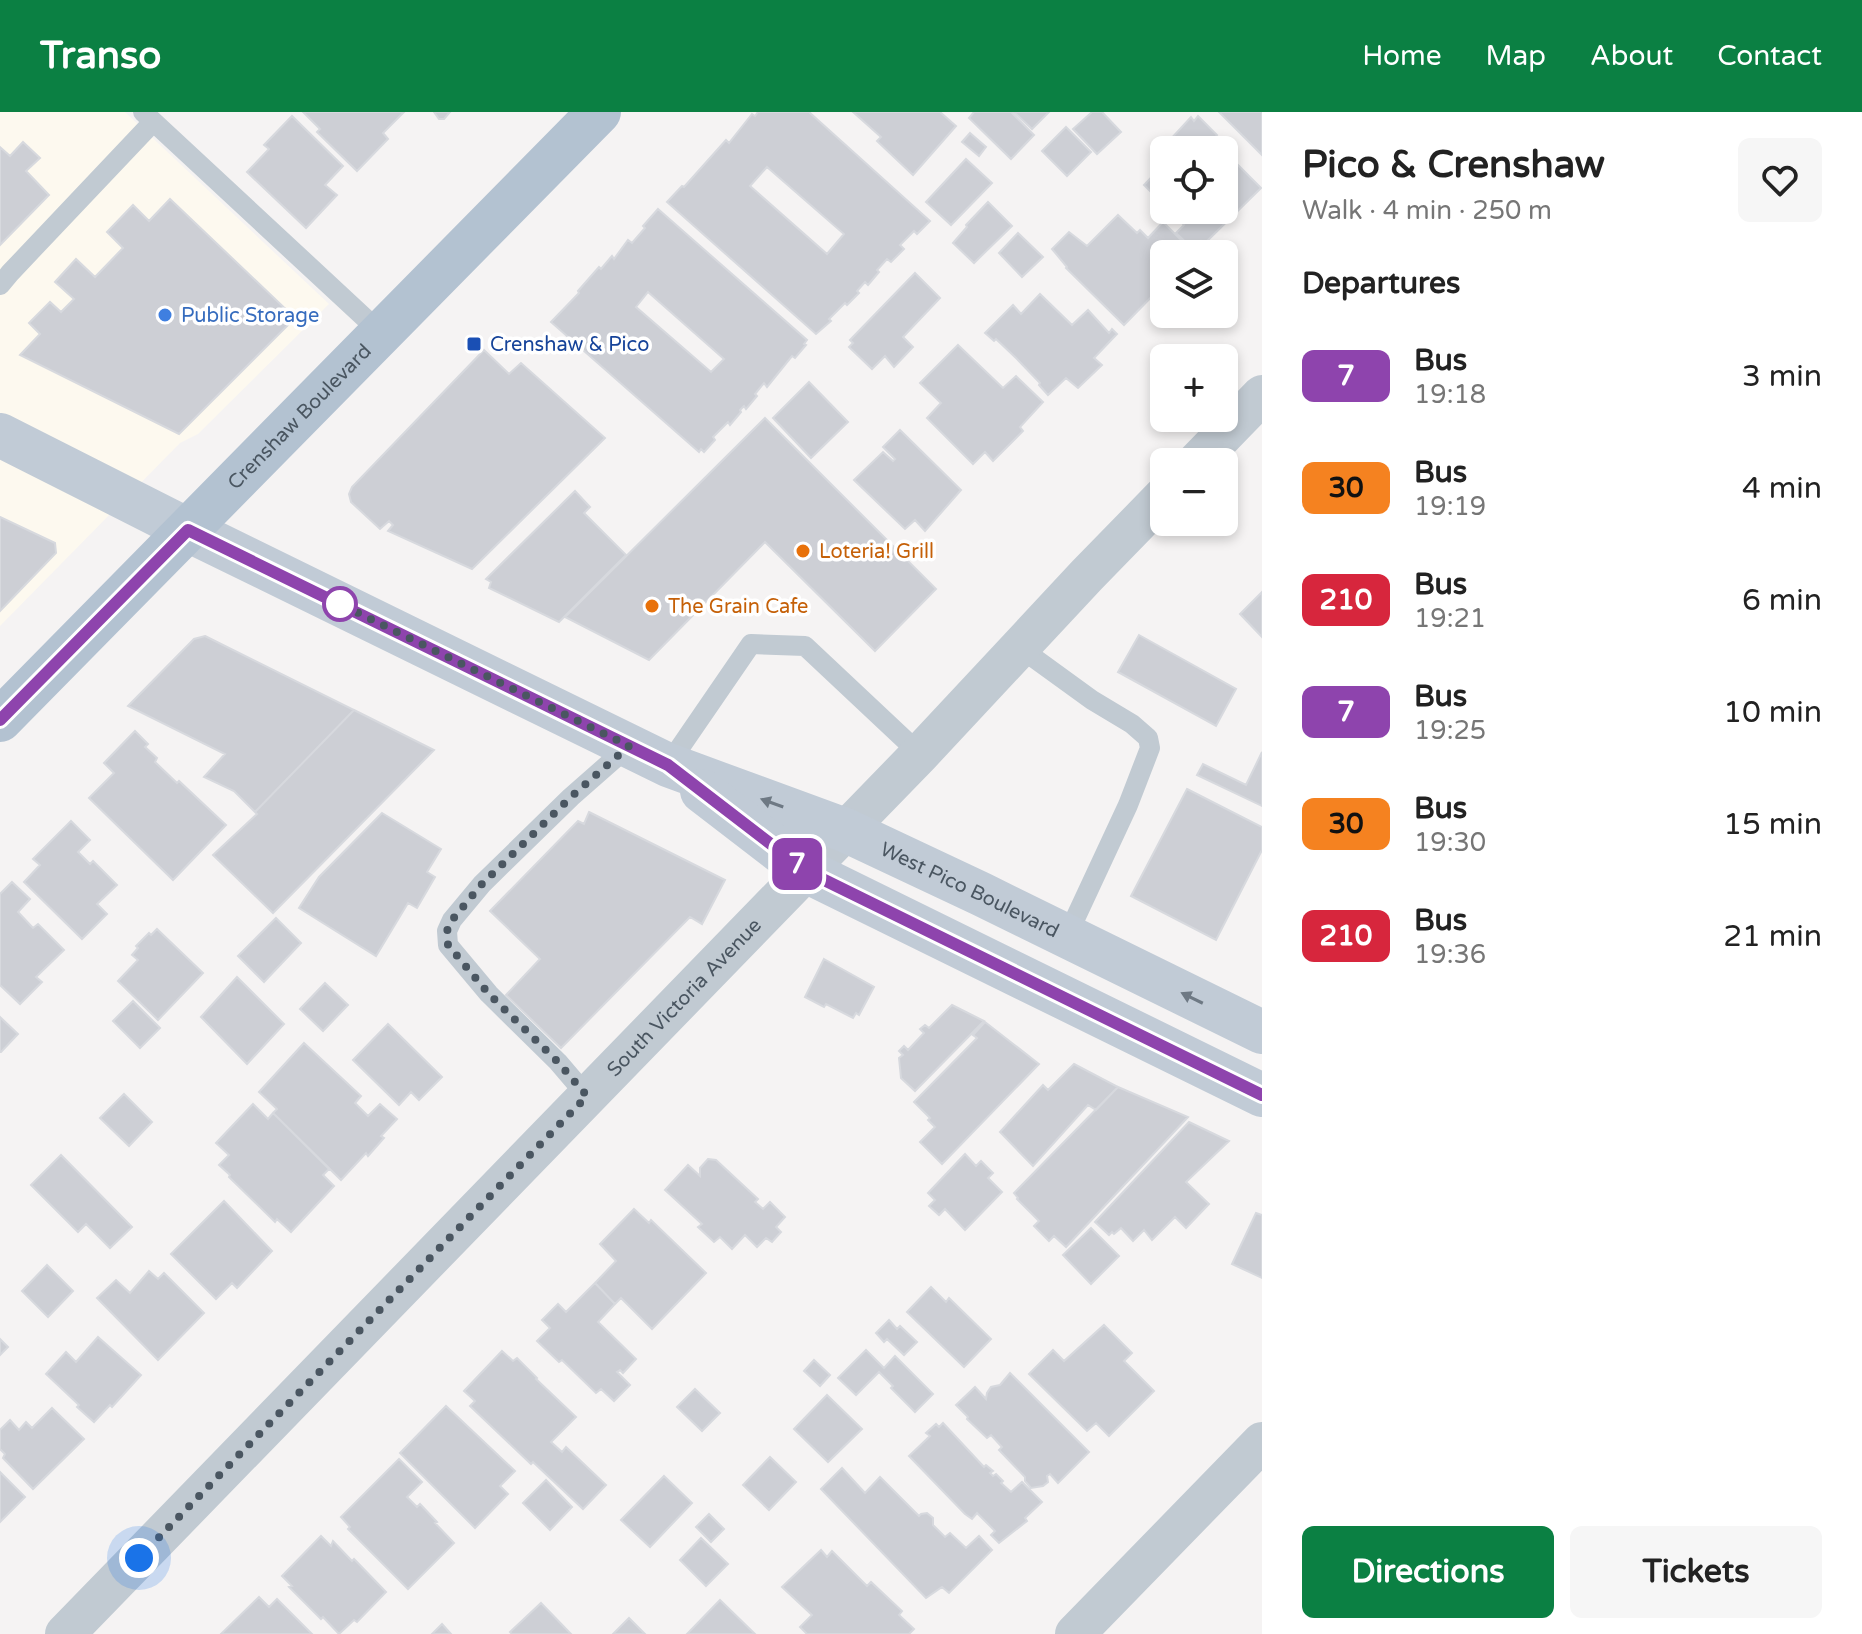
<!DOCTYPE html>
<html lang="en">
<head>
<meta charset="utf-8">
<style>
  body { margin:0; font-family:"Varela Round",sans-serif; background:#f6f6f6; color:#222; height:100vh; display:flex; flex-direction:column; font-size:30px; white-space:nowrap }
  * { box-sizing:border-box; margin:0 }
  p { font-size:26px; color:#767676 }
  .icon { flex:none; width:44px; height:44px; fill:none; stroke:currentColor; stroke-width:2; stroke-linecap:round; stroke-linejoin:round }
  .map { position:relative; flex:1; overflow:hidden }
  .drawer { display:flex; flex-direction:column; background:#fff; width:600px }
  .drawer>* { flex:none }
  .badge { padding:0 16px; border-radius:12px; font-size:28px; line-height:52px }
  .buttons { position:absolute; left:1150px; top:24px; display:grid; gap:16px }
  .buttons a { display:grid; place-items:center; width:88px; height:88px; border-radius:12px; background:#fff; box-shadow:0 4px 12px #0003; font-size:40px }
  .you { position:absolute; width:40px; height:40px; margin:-20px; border:6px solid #fff; border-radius:50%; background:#1a73e8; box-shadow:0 0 0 12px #1a73e833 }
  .map>.badge { position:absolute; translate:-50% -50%; box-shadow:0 0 0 4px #fff }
  h2 { padding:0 40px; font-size:30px; line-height:72px }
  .round { display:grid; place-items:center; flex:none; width:84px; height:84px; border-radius:12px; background:#f6f6f6 }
  .head { display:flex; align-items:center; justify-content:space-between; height:136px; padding:0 40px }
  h1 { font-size:38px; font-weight:700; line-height:60px }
  .cta { display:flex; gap:16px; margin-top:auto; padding:16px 40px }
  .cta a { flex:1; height:92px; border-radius:12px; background:#0b8043; color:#fff; font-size:32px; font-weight:700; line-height:92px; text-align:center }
  .cta a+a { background:#f6f6f6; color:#222 }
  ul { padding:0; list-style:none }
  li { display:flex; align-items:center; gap:24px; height:112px; padding:0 40px }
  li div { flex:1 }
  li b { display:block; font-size:30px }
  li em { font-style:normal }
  li .badge { min-width:88px; font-weight:700; text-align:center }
  header { display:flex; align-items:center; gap:48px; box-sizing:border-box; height:112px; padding:0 40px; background:#0b8043; color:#fff }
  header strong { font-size:38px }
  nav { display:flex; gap:44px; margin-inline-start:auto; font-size:28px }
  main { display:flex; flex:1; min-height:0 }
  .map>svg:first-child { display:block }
</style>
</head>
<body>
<header>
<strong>Transo</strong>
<nav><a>Home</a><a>Map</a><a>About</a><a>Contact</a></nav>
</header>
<main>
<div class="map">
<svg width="1262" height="1522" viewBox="0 0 1262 1522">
  <rect width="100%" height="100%" fill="#f5f3f3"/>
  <!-- commercial -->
  <path fill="#fdf9ef" d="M 0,0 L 125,0 L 329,192 L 198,322 L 180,331 L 0,514 Z"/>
  <!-- building -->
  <path fill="#cdcfd5" stroke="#d7d9de" stroke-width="2" fill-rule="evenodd" d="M 303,0 L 404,0 L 383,21 L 388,27 L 357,59 L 317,20 L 320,17 Z
    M 434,0 L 450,0 L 444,7 L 439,7 Z
    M 758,0 L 809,0 L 930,109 L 917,122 L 914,119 L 900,133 L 904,137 L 891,150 L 887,147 L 877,158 L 879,160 L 868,173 L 865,170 L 857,179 L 859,181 L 847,193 L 845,191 L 829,207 L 831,209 L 816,222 L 667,90 L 682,74 L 684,75 L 726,28 L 729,31 L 752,2 L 755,4 ZM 767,55 L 844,122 L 827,142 L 750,74 Z
    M 853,0 L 940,0 L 956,14 L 913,63 L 877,29 L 881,25 Z
    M 974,0 L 1011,0 L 1034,23 L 1011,47 L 969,6 Z
    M 1014,0 L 1049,0 L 1032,17 Z
    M 1092,0 L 1102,0 L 1121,20 L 1097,42 L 1073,17 Z
    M 1219,0 L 1262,0 L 1262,43 Z
    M 292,4 L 343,54 L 325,73 L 337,83 L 306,116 L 247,60 L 269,37 L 264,33 Z
    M 1198,4 L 1217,23 L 1213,28 L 1223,38 L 1177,38 L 1167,31 L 1191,5 L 1194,9 Z
    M 1066,15 L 1091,40 L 1067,64 L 1042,39 Z
    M 970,21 L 986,35 L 979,44 L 962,30 Z
    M 23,30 L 40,46 L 26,59 L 49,83 L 0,133 L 0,35 L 10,44 Z
    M 1224,39 L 1261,76 L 1204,132 L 1201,129 L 1193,137 L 1176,121 L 1184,113 L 1169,98 L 1224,98 Z
    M 966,47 L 992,71 L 951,113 L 926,90 Z
    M 1164,52 L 1164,93 L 1144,73 Z
    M 170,87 L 295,206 L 179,322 L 20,243 L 40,222 L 29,211 L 50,190 L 61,200 L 74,187 L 55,170 L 76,147 L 95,165 L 123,136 L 107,120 L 133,93 L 149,109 Z
    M 988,90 L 1012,114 L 974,151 L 953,131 L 967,115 L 966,113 Z
    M 658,97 L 807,228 L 804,232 L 806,233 L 795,246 L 792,244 L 767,275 L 764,271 L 755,282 L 757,284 L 746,297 L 744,294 L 740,298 L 741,300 L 730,313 L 728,310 L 713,325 L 715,328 L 704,340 L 701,337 L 699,340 L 551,210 L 579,181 L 578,179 L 599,155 L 601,157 L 612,144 L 614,147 L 628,128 L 632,131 L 645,116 L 643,114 ZM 648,180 L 724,247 L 711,260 L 636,195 Z
    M 1118,103 L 1137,121 L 1140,118 L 1148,126 L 1163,110 L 1195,142 L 1164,142 L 1164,172 L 1124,213 L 1066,156 L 1067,155 L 1052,137 L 1069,120 L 1087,134 Z
    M 1018,121 L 1043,145 L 1022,165 L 999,141 Z
    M 915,161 L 940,186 L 903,225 L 913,235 L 894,255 L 885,244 L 872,257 L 849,235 L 853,231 L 850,228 Z
    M 1040,182 L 1072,213 L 1088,198 L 1109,221 L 1112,217 L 1117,222 L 1094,246 L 1102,253 L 1078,276 L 1066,266 L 1048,283 L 1039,273 L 1040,271 L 1016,246 L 996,227 L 994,229 L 985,221 L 1013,193 L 1021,202 Z
    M 958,233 L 1003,276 L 1016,264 L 1043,290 L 1020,315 L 1023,319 L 993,349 L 985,340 L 973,352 L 927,306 L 941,291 L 920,271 Z
    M 484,238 L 509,262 L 521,251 L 605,326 L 472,457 L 388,419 L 393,413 L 389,409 L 380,417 L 351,390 L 349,382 L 352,375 Z
    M 809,270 L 848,310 L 811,346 L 773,306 Z
    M 765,306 L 936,477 L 875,539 L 765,430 L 649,548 L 565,505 Z
    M 900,318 L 961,378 L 925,419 L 915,408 L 905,417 L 854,368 L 883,340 L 893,349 L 895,347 L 883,335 Z
    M 575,379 L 590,395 L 584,401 L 626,443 L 559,510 L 489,476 L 491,470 L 486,467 Z
    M 0,405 L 55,431 L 56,441 L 0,499 Z
    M 1262,480 L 1262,525 L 1240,502 Z
    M 1139,523 L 1236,577 L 1216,614 L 1118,560 Z
    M 205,524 L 354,598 L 255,700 L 234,679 L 204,665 L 225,642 L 128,594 L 194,527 Z
    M 354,598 L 434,638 L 273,801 L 213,743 L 257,702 L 255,700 Z
    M 135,619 L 148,632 L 145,635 L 157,646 L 155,650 L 177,671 L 179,669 L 226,713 L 173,768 L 89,686 L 114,661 L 104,651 Z
    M 1262,640 L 1262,694 L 1197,663 L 1203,652 L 1246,673 Z
    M 1187,677 L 1262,715 L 1262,738 L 1216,828 L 1131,784 Z
    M 589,700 L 725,768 L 702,812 L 690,805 L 561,936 L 506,883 L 540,847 L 490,799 L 578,709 L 584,712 Z
    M 382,701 L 441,737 L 427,760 L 435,765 L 417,796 L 408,791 L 376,844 L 299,796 L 319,765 Z
    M 71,709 L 90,728 L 78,740 L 90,752 L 93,749 L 117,773 L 97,792 L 107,802 L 82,827 L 24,770 L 40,753 L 33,747 Z
    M 12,770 L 30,787 L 18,800 L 33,816 L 38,812 L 64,838 L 36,865 L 42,870 L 20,892 L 0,873 L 0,782 Z
    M 276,806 L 301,831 L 264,870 L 238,844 Z
    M 157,817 L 203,861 L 158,908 L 118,869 L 138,848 L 132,843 L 138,836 L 136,834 L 149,821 L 151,823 Z
    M 824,847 L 874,875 L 859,903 L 856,901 L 853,906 L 826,892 L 824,895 L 805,885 Z
    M 237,865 L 284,912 L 247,952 L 201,905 Z
    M 325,871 L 348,893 L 323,919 L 300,897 Z
    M 133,889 L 160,916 L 140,936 L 113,909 Z
    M 952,893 L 984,909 L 915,979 L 901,966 L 899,946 L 903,943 L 899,939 L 904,934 L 908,938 L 924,921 L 920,917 L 925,913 L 929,916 Z
    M 0,905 L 18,922 L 1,940 L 0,940 Z
    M 985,910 L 1039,952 L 942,1052 L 920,1030 L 935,1015 L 928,1008 L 930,1006 L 914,990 L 977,926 L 973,923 Z
    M 388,912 L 442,965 L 419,988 L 411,980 L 399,993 L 353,948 Z
    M 304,931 L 361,984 L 355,991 L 368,1004 L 380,992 L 397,1007 L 381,1024 L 384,1026 L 368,1044 L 366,1041 L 341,1068 L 273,1001 L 277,997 L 259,980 Z
    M 1074,952 L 1118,975 L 1096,998 L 1088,993 L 1033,1054 L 1000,1020 L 1043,973 L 1048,978 Z
    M 1118,975 L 1188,1005 L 1066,1135 L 1054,1124 L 1049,1129 L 1034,1114 L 1039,1109 L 1017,1087 L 1018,1086 L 1014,1081 Z
    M 124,982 L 152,1010 L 129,1034 L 100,1006 Z
    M 253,992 L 268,1007 L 273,1001 L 329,1057 L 323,1063 L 334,1074 L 291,1120 L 277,1107 L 275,1110 L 229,1065 L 230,1063 L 219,1053 L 229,1043 L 216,1031 Z
    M 1189,1010 L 1229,1029 L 1186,1070 L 1209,1092 L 1186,1116 L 1175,1105 L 1152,1128 L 1144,1118 L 1133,1129 L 1121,1116 L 1114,1122 L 1112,1120 L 1109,1123 L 1095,1110 Z
    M 965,1042 L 976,1054 L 981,1049 L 993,1061 L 988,1066 L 1002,1080 L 965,1118 L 945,1097 L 939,1103 L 929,1094 L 935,1088 L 928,1081 Z
    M 61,1043 L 132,1115 L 110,1136 L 86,1112 L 78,1120 L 31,1073 Z
    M 708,1047 L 716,1048 L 758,1087 L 755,1090 L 763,1097 L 770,1090 L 785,1105 L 776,1115 L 781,1120 L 772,1130 L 766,1126 L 757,1135 L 745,1123 L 732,1137 L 720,1125 L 714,1130 L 698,1115 L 702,1112 L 665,1078 L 688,1053 L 700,1064 L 700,1056 Z
    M 224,1089 L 272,1139 L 237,1176 L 232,1171 L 216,1187 L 171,1142 Z
    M 634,1097 L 649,1111 L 651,1108 L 706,1161 L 652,1217 L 621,1186 L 615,1192 L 595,1171 L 616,1149 L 600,1132 Z
    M 1256,1101 L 1262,1103 L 1262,1166 L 1232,1152 Z
    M 1091,1116 L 1119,1144 L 1091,1172 L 1063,1143 Z
    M 47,1153 L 73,1179 L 48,1205 L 22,1179 Z
    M 149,1159 L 158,1167 L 164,1161 L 204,1201 L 158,1248 L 97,1186 L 116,1168 L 130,1181 Z
    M 595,1171 L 615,1192 L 598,1210 L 636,1247 L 623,1261 L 620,1258 L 617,1260 L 630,1273 L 614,1289 L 601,1277 L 596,1281 L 562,1248 L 559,1250 L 537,1229 L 550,1216 L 542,1208 L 558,1192 L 566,1200 Z
    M 931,1175 L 946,1190 L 949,1186 L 991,1227 L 964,1255 L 907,1200 Z
    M 889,1208 L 897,1217 L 900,1214 L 917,1230 L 904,1243 L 887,1227 L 884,1230 L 876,1221 Z
    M 1104,1213 L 1132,1241 L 1124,1249 L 1154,1279 L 1109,1324 L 1096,1311 L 1087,1319 L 1029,1262 L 1053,1238 L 1064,1249 Z
    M 98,1225 L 141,1263 L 112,1295 L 110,1293 L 94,1310 L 77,1295 L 79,1293 L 46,1262 L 66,1240 L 76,1250 Z
    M 0,1227 L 8,1235 L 0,1243 Z
    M 866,1238 L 884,1256 L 895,1244 L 933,1282 L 915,1300 L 891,1276 L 893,1274 L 879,1260 L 856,1283 L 838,1266 Z
    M 502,1239 L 513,1249 L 517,1246 L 537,1266 L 536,1267 L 576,1305 L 551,1330 L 562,1340 L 566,1335 L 606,1373 L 583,1397 L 533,1350 L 531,1352 L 470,1294 L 475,1289 L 464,1279 Z
    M 814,1248 L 830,1263 L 820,1274 L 804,1259 Z
    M 1010,1261 L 1089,1340 L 1058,1371 L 1050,1362 L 1047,1364 L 1048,1370 L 1043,1374 L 1031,1376 L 1025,1369 L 1025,1365 L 999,1338 L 1002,1335 L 991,1323 L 987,1326 L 967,1307 L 968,1305 L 956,1293 L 975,1275 L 986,1287 L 987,1281 L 991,1275 L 1000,1273 Z
    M 695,1277 L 720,1301 L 702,1319 L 677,1295 Z
    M 827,1283 L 862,1317 L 828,1350 L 794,1317 Z
    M 446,1294 L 515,1359 L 500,1374 L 508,1382 L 475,1416 L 400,1341 Z
    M 52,1296 L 84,1327 L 33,1377 L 3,1346 L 5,1342 L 0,1337 L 0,1318 L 10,1308 L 19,1318 L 26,1310 L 32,1316 Z
    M 943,1311 L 984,1355 L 986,1353 L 993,1359 L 990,1361 L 993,1364 L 996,1362 L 1003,1369 L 1001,1371 L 1011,1380 L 1022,1370 L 1042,1390 L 1025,1406 L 1027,1409 L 999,1431 L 991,1423 L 995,1419 L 977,1401 L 972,1407 L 965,1402 L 909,1344 L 930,1324 L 926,1321 L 936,1312 L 939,1315 Z
    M 770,1345 L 796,1370 L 769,1398 L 743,1373 Z
    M 399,1347 L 422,1370 L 407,1385 L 417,1395 L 420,1392 L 437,1410 L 435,1411 L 454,1431 L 408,1477 L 348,1417 L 350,1415 L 341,1405 Z
    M 842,1356 L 865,1381 L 880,1365 L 919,1404 L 921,1402 L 927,1401 L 933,1406 L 933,1413 L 945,1425 L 950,1421 L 966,1436 L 979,1424 L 992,1438 L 949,1481 L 942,1475 L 926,1486 L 821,1377 Z
    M 0,1360 L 25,1385 L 0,1410 Z
    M 664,1364 L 692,1391 L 650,1435 L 621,1408 Z
    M 546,1368 L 572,1395 L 550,1418 L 523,1391 Z
    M 709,1402 L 724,1417 L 711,1430 L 696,1415 Z
    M 321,1424 L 331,1434 L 333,1429 L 352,1449 L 354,1447 L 386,1480 L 357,1510 L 354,1508 L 339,1522 L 323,1505 L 321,1507 L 289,1475 L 292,1474 L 282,1464 Z
    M 701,1426 L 728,1452 L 706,1474 L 680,1448 Z
    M 821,1438 L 827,1445 L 832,1439 L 867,1474 L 871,1470 L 902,1499 L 899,1503 L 914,1517 L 909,1522 L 807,1522 L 800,1515 L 812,1503 L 782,1475 Z
    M 259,1485 L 269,1495 L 277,1487 L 312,1522 L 221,1522 Z
    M 720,1488 L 755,1522 L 687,1522 Z
    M 541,1491 L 571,1522 L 512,1522 L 510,1520 Z
    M 629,1506 L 645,1522 L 613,1522 Z
    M 442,1512 L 451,1522 L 432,1522 Z"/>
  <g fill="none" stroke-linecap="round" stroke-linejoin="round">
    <!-- lane -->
    <path stroke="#c1cad2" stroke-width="20" d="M 143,0 L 381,221
      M 0,173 L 10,161 L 153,10
      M 1019,535 L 1092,588 L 1132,612 L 1148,626 L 1150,636 L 1128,693 L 1067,824
      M 668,653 L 751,532 L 805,534 L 920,642
      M 587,984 L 558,950 L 489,882 L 448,833 L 447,819 L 452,808 L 482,772 L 571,685 L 629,634"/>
    <!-- street -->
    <g stroke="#c1cad2" stroke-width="40">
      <path d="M 1197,350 L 1262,283"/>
      <path id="s1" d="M 65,1522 L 920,642 L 1087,463 L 1164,384"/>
      <path d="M 1075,1522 L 1262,1330"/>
    </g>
    <!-- secondary -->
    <g stroke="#c1cbd6" stroke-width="44">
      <path id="s2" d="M 0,323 L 188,418 L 668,653 L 845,718 L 981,782 L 1262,920"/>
      <path d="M 702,679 L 806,759 L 1262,983"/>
    </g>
    <!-- primary -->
    <path stroke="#b3c2d1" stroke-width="44" id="s3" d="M 0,608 L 599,0"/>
  </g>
  <!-- one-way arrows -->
  <defs><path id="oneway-solid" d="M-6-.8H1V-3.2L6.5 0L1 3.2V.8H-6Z" transform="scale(2)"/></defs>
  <g fill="#6e7984">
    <use href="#oneway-solid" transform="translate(772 691) rotate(-160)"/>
    <use href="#oneway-solid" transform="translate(1192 886) rotate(-154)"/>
  </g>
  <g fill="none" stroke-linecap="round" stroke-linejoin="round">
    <defs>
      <path id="line" d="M 0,608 L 188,418 L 668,653 L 806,759 L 1262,983"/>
    </defs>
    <!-- line casing -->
    <use href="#line" stroke="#fff" stroke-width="18"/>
    <!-- line -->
    <use href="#line" stroke="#8e44ad" stroke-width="12"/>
    <!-- walk -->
    <path stroke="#4a5661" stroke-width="8" stroke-dasharray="0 14.4" d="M 139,1446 L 587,984 L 558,950 L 489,882 L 448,833 L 447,819 L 452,808 L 482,772 L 571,685 L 629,634 L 340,492"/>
  </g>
  <!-- markers -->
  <circle fill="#3f7fe0" stroke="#fff" stroke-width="3" cx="165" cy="203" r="8"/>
  <rect fill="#1a4fb4" stroke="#fff" stroke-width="3" x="466" y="224" width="16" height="16" rx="4"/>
  <g fill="#e8710a" stroke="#fff" stroke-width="3">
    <circle cx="803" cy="439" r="8"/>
    <circle cx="652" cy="494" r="8"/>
  </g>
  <circle fill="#fff" stroke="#8e44ad" stroke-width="4" cx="340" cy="492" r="16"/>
  <g text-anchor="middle" stroke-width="7" stroke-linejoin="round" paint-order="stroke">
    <!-- shop labels -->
    <g font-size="20" fill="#366cbe" stroke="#fff" text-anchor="start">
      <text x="181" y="210">Public Storage</text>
    </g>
    <!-- transit labels -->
    <g font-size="20" fill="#164399" stroke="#fff" text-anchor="start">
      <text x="490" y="239">Crenshaw &amp; Pico</text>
    </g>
    <!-- street labels -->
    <g font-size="20" fill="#4a5661" stroke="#fff">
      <text dy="7" stroke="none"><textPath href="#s3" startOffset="426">Crenshaw Boulevard</textPath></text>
      <text dy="7" stroke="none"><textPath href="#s2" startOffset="1072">West Pico Boulevard</textPath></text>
      <text dy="7" stroke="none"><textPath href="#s1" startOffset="888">South Victoria Avenue</textPath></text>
    </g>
    <!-- food labels -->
    <g font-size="20" fill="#c56008" stroke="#fff" text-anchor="start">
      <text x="819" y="446">Loteria! Grill</text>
      <text x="668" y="501">The Grain Cafe</text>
    </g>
  </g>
</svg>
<div class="buttons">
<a><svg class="icon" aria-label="locate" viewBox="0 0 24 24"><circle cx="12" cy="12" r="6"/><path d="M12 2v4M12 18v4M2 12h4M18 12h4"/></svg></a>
<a><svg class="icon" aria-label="layers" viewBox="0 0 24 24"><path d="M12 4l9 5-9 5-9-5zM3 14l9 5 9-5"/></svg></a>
<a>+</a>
<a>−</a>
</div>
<div class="you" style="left:139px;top:1446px"></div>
<b class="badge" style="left:797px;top:752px;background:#8e44ad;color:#fff">7</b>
</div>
<section class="drawer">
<div class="head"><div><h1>Pico &amp; Crenshaw</h1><p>Walk · 4 min · 250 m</p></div><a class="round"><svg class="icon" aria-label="heart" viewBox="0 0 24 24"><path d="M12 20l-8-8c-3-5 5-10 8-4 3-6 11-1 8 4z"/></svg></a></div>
<h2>Departures</h2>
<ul>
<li><span class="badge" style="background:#8e44ad;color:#fff">7</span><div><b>Bus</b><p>19:18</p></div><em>3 min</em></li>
<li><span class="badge" style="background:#f58220;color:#111">30</span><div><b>Bus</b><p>19:19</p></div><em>4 min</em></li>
<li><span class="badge" style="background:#d7263d;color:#fff">210</span><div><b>Bus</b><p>19:21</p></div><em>6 min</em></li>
<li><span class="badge" style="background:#8e44ad;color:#fff">7</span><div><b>Bus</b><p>19:25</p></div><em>10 min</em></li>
<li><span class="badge" style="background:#f58220;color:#111">30</span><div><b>Bus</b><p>19:30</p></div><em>15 min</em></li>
<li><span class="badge" style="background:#d7263d;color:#fff">210</span><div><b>Bus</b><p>19:36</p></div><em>21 min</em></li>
</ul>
<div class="cta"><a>Directions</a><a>Tickets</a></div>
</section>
</main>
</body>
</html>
